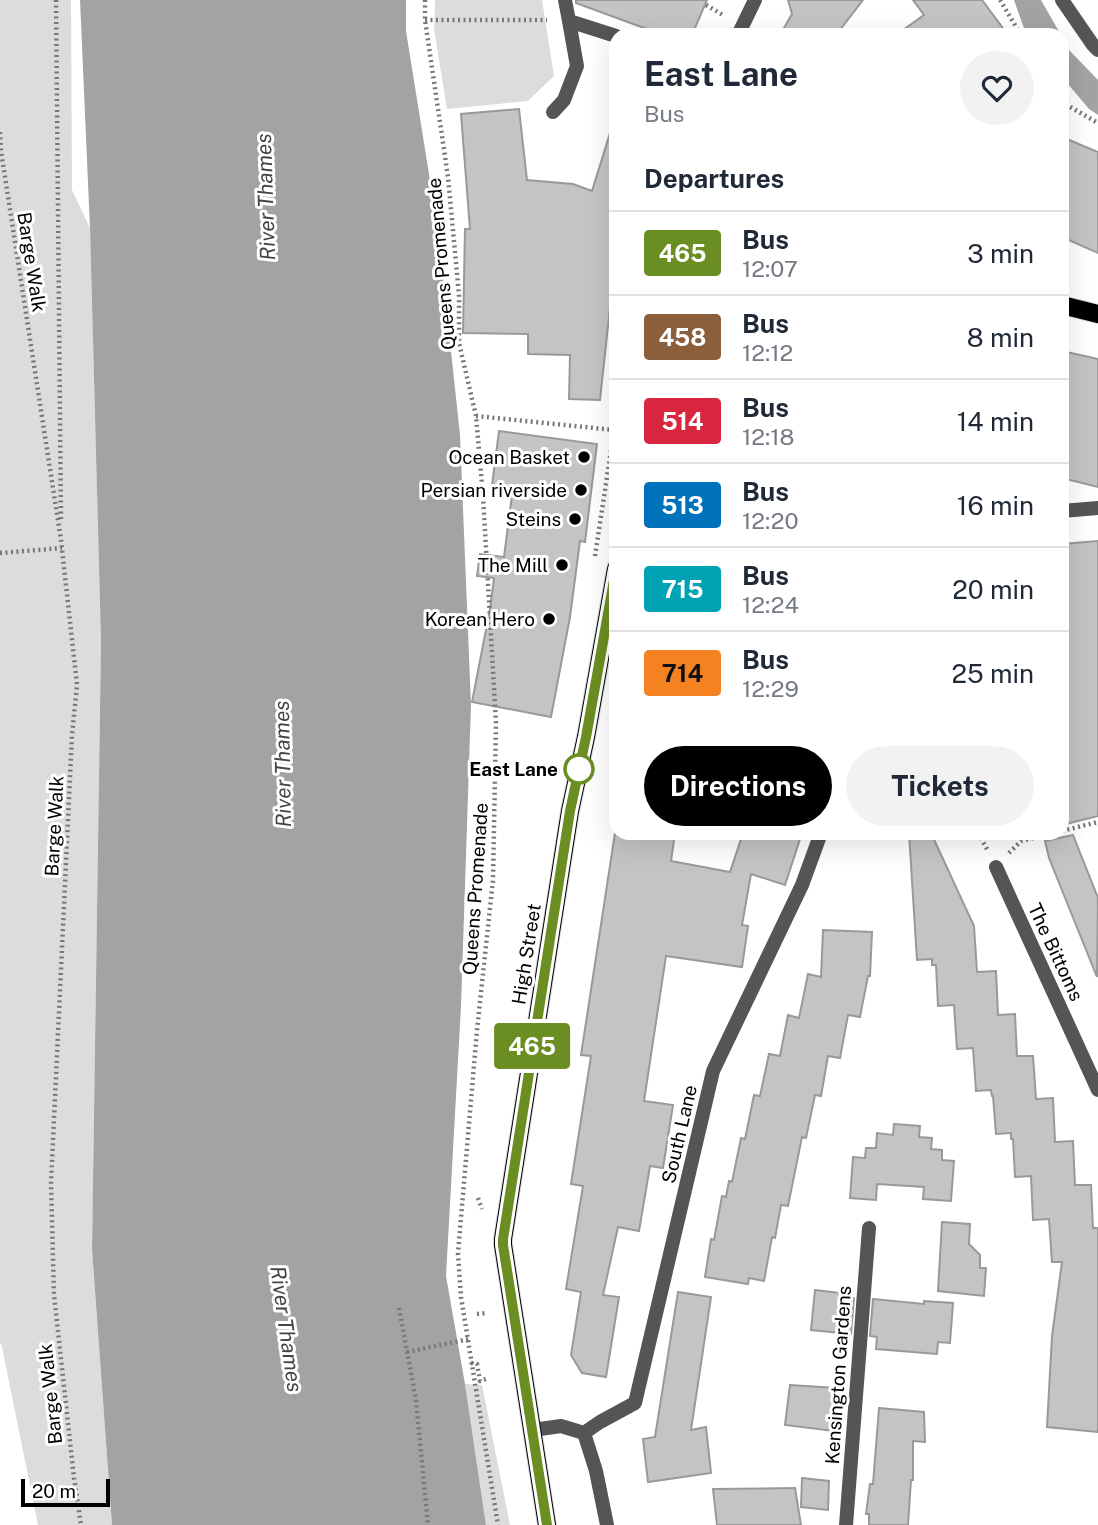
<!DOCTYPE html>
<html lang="en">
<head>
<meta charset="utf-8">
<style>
  body { margin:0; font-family:"Public Sans",sans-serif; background:#f2f2f3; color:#1f2937; height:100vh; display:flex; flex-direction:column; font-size:26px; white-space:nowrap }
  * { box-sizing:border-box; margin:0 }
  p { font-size:23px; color:#747a83 }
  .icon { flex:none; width:38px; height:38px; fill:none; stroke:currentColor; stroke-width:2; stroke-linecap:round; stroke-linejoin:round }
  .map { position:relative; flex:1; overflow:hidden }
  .sheet { position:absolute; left:609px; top:28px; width:460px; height:812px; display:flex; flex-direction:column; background:#fff; border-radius:21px; box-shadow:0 7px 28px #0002 }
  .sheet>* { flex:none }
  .badge { padding:0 14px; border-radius:5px; font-size:24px; line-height:46px }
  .scale { position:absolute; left:21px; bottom:18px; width:89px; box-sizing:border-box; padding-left:7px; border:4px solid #000; border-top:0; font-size:19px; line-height:24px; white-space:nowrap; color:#000; -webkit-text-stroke:5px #fff; paint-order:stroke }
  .map>.badge { position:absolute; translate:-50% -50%; box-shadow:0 0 0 4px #fff }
  h2 { padding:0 35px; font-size:26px; line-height:63px }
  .round { display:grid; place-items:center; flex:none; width:74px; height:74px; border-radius:37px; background:#f2f2f3 }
  .summary { display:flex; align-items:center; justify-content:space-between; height:119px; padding:0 35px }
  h1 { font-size:33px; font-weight:700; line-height:52px }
  .primary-button { display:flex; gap:14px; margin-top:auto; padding:14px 35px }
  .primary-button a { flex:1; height:80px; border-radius:42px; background:#000; color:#fff; font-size:28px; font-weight:700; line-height:80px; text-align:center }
  .primary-button a+a { background:#f2f2f3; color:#1f2937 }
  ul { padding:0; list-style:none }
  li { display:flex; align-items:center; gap:21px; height:84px; padding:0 35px; border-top:2px solid #e0e1e3 }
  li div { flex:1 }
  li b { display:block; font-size:26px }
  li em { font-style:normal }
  li .badge { min-width:77px; font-weight:700; text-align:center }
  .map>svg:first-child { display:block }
</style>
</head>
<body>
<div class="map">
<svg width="1098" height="1525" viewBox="0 0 1098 1525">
  <rect width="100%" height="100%" fill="#fff"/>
  <!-- green -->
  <path fill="#dcdcdc" d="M 0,0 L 71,0 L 72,190 L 90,228 L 101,642 L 92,1249 L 112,1525 L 38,1525 L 1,1342 L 0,1347 Z
    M 435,0 L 542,0 L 554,76 L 528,101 L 447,109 L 434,29 Z
    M 465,1384 L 482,1385 L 510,1525 L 486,1525 Z"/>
  <!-- water -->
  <path fill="#a3a3a3" d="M 80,0 L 406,0 L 406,31 L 438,230 L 460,435 L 471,705 L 461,1006 L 446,1276 L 465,1384 L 486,1525 L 112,1525 L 92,1249 L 101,642 L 90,228 Z
    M 1014,0 L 1041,0 L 1061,35 L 1028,35 L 1025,31 Z
    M 1062,38 L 1070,51 L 1098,80 L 1098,115 L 1089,109 L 1062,77 Z"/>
  <!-- building -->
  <path fill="#c4c4c4" stroke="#999" stroke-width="2" d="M 576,0 L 707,0 L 692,35 L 663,35 L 576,3 Z
    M 788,0 L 863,0 L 836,35 L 780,35 L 792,14 Z
    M 913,0 L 982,0 L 1008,35 L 896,35 L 924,15 Z
    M 519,109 L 527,180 L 573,184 L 592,191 L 610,133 L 616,133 L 616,252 L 600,400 L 569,399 L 570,355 L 528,354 L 528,334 L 463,333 L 465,229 L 470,229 L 461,114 Z
    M 1062,137 L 1098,152 L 1098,253 L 1062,237 Z
    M 1062,351 L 1098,359 L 1098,487 L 1062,478 Z
    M 499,431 L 597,444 L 585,542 L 580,541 L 570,617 L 551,717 L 472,702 L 490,609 L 494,578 L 477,576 L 480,554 L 504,557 L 512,495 L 491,493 Z
    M 1098,541 L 1098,816 L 1062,825 L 1062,544 Z
    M 615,833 L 675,833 L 671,861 L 730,872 L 743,833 L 802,833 L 785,885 L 751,874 L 742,925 L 748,926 L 742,967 L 666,956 L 644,1101 L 673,1105 L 663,1168 L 650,1166 L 639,1231 L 618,1227 L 603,1295 L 619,1297 L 606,1377 L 582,1373 L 571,1355 L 581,1292 L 566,1289 L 583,1186 L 571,1184 L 591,1056 L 581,1055 Z
    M 909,833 L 931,833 L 974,926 L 977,972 L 996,971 L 998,1015 L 1015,1014 L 1017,1056 L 1033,1056 L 1036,1099 L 1053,1098 L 1055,1142 L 1073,1141 L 1075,1185 L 1091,1185 L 1093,1228 L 1098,1228 L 1098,1432 L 1047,1427 L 1052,1336 L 1062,1262 L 1052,1262 L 1049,1219 L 1033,1220 L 1031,1176 L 1015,1177 L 1013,1139 L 1011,1139 L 1011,1133 L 996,1134 L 993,1096 L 992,1096 L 991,1090 L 976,1091 L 973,1048 L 957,1049 L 954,1005 L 938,1006 L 936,965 L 932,965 L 932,959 L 917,960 Z
    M 1073,835 L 1098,898 L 1097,977 L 1049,858 L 1045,841 Z
    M 823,930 L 872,932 L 870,976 L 868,976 L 860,1017 L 848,1015 L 840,1058 L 828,1056 L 821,1096 L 815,1095 L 806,1138 L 802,1137 L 788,1206 L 781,1205 L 775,1238 L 772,1237 L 764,1281 L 749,1278 L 748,1284 L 705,1277 L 711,1239 L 714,1240 L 722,1196 L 726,1197 L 729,1181 L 732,1182 L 741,1138 L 745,1139 L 754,1095 L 760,1096 L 769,1054 L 780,1056 L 788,1015 L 799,1018 L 808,974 L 821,977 Z
    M 894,1124 L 920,1126 L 919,1137 L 932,1138 L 931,1149 L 942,1150 L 942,1160 L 954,1161 L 951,1201 L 923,1199 L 924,1187 L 877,1184 L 876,1200 L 850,1198 L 853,1157 L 865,1158 L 866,1148 L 876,1148 L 877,1133 L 893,1135 Z
    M 942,1222 L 970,1224 L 969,1244 L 980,1255 L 980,1268 L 986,1268 L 984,1296 L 938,1291 Z
    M 815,1290 L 841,1293 L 840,1297 L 854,1298 L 851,1334 L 811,1330 Z
    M 678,1292 L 711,1297 L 691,1430 L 706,1427 L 711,1473 L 648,1482 L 643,1439 L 655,1437 Z
    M 873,1299 L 924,1304 L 924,1301 L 953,1303 L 950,1343 L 938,1342 L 937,1354 L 876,1349 L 877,1337 L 870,1336 Z
    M 790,1385 L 836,1388 L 833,1431 L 785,1425 Z
    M 879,1408 L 924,1412 L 925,1442 L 913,1441 L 913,1480 L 911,1480 L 908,1525 L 869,1525 L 869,1514 L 866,1514 L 870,1484 L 873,1484 Z
    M 802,1478 L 829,1481 L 828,1510 L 801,1507 Z
    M 795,1488 L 801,1525 L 717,1525 L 713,1489 Z"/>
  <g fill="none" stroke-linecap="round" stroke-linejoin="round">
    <defs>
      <path id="primary" d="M 1062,305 L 1098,314
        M 547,1525 L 503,1245 L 503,1239 L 570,811 L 586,737 L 616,569"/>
    </defs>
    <!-- primary casing -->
    <use href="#primary" stroke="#dbdbdb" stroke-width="20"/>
    <!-- path -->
    <path stroke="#777" stroke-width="4.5" stroke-dasharray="2 3.5" stroke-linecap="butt" d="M 56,0 L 61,521
      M 425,0 L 425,20 L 448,177 L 459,295 L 459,343 L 476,416 L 483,496 L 496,723 L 493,880 L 477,1030 L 458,1253 L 461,1297 L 498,1525
      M 1000,0 L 1021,35
      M 706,5 L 723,15
      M 425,20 L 547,20
      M 1062,100 L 1065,104 L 1098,123
      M 0,132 L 1,151 L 61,540 L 77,685 L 72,735 L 51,1183 L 54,1295 L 74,1478 L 81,1525
      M 476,416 L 614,430
      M 0,553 L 62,548
      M 595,556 L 616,418
      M 1062,831 L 1098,822
      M 978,833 L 988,851
      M 1009,853 L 1021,841 L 1055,833
      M 478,1198 L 482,1209
      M 399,1308 L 416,1400 L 428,1525
      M 477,1314 L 486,1313
      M 407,1352 L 469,1339
      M 471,1363 L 477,1364 L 480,1381 L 486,1379"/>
    <!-- lane -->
    <path stroke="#555" stroke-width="14" d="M 565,0 L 569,21 L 616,36
      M 553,112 L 564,100 L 577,66 L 569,21"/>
    <!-- street -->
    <path stroke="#555" stroke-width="14" d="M 1062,0 L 1093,45 L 1098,50
      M 738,35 L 755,0
      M 1062,511 L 1098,508
      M 996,867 L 1098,1090
      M 533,1430 L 561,1426 L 584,1433
      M 584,1433 L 600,1422 L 635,1403 L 713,1071 L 802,885 L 821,833
      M 584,1433 L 596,1471 L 607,1525
      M 846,1525 L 869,1228"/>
    <!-- primary -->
    <use href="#primary" stroke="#000" stroke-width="18"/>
  </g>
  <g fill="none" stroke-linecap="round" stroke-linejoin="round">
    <defs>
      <path id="line" d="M 547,1525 L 503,1245 L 503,1239 L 570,811 L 586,737 L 616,569"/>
    </defs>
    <!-- line casing -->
    <use href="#line" stroke="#fff" stroke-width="16"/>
    <!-- line -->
    <use href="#line" stroke="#6b8e23" stroke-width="10"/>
  </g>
  <!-- markers -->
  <g fill="#000" stroke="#fff" stroke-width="2.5">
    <circle cx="584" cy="457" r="7"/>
    <circle cx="581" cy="490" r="7"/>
    <circle cx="575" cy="519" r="7"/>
    <circle cx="562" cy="565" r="7"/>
    <circle cx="549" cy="619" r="7"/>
  </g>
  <circle fill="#fff" stroke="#6b8e23" stroke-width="3.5" cx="579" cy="769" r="14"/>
  <g text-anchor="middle" stroke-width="6" stroke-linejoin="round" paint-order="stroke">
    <!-- street labels -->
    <g font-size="19" fill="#000" stroke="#fff">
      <text transform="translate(32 262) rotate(81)" y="7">Barge Walk</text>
      <text transform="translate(441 264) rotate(-95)" y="7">Queens Promenade</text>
      <text transform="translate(54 826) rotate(-87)" y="7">Barge Walk</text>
      <text transform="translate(475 889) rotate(-86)" y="7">Queens Promenade</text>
      <text transform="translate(1056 952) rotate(65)" y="7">The Bittoms</text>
      <text transform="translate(526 954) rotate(-81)" y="7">High Street</text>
      <text transform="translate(679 1134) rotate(-77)" y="7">South Lane</text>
      <text transform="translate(838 1375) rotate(-86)" y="7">Kensington Gardens</text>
      <text transform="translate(50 1394) rotate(-96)" y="7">Barge Walk</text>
    </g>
    <!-- poi labels -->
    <g font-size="19" fill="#000" stroke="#fff" text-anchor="end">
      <text x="570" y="464">Ocean Basket</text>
      <text x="567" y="497">Persian riverside</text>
      <text x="561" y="526">Steins</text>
      <text x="548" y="572">The Mill</text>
      <text x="535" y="626">Korean Hero</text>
    </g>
    <!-- stop labels -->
    <g font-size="19" font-weight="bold" fill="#000" stroke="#fff" text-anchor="end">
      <text x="558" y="776">East Lane</text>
    </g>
    <!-- water labels -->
    <g font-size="21" font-style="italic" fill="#444" stroke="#fff">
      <text transform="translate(266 197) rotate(-92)" y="7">River Thames</text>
      <text transform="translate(283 764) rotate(-91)" y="7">River Thames</text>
      <text transform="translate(286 1329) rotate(82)" y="7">River Thames</text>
    </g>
  </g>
</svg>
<div class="scale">20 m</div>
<b class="badge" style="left:532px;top:1046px;background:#6b8e23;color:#fff">465</b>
<section class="sheet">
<div class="summary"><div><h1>East Lane</h1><p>Bus</p></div><a class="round"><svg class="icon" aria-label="heart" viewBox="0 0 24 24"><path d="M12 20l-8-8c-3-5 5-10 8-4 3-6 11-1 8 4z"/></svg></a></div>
<h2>Departures</h2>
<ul>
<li><span class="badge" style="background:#6b8e23;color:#fff">465</span><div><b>Bus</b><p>12:07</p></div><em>3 min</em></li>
<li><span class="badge" style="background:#8b5e3c;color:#fff">458</span><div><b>Bus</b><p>12:12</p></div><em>8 min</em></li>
<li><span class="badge" style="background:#d7263d;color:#fff">514</span><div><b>Bus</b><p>12:18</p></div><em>14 min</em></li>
<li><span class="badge" style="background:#0072bc;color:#fff">513</span><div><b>Bus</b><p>12:20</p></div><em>16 min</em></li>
<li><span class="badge" style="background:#00a3b4;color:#fff">715</span><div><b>Bus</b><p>12:24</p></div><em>20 min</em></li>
<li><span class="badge" style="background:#f58220;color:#111">714</span><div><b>Bus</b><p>12:29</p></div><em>25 min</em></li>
</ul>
<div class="primary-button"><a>Directions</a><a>Tickets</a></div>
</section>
</div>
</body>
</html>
